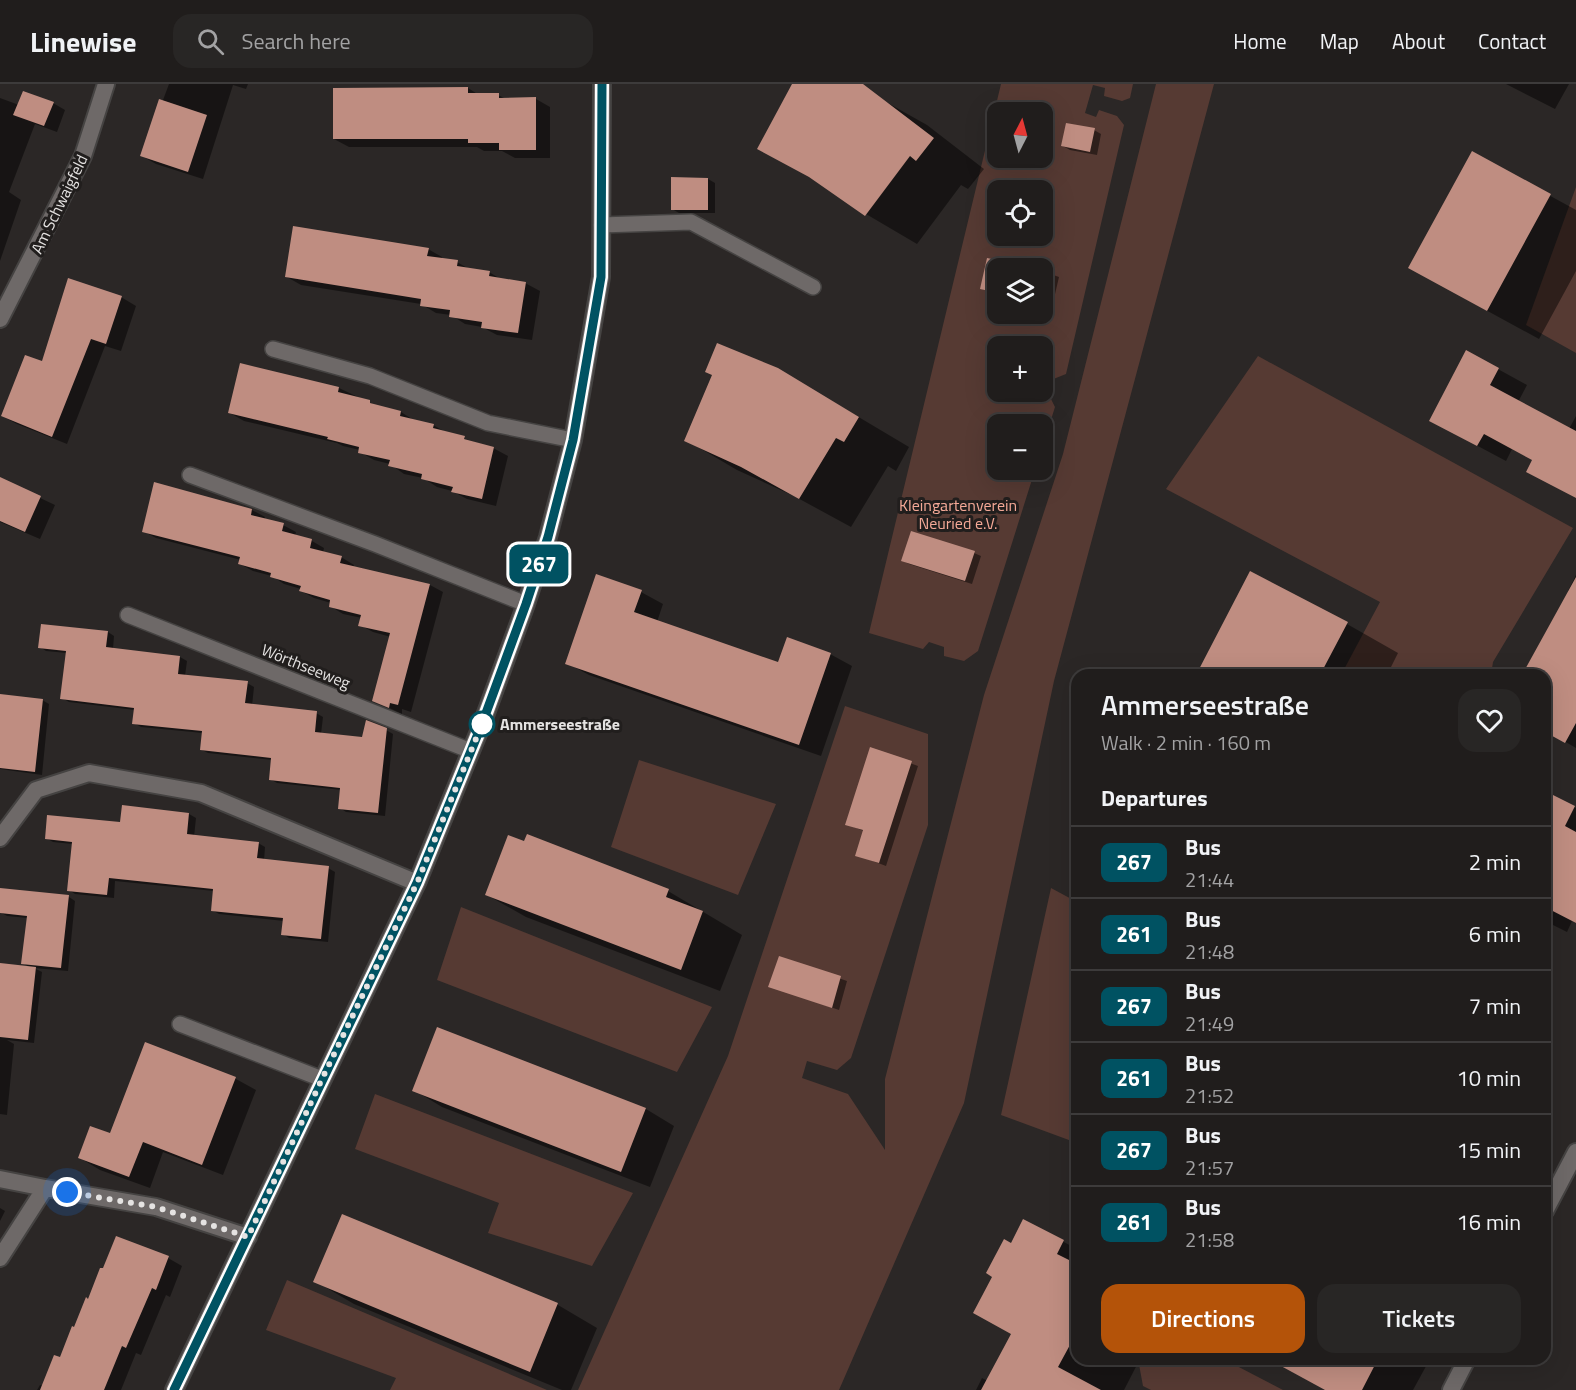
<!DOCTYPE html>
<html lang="en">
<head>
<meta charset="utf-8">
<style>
  body { margin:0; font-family:"Titillium Web",sans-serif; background:#282625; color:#f1f3f6; height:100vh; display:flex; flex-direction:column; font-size:22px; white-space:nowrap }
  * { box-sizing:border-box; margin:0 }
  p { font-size:20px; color:#a2a2a3 }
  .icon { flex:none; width:33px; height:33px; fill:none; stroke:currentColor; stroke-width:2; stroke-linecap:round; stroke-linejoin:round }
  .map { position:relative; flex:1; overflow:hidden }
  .side { position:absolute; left:1071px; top:585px; width:480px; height:696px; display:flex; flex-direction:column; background:#201d1c; border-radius:18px; box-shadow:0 6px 24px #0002,0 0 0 2px #3d3b3b }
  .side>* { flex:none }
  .badge { padding:0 12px; border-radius:9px; font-size:21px; line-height:39px }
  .needle { width:39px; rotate:6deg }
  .tools { position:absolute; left:987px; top:18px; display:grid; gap:12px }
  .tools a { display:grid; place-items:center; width:66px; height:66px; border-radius:12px; background:#201d1c; box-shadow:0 6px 24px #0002,0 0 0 2px #3d3b3b; font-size:30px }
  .you { position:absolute; width:30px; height:30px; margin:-15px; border:4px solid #fff; border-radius:50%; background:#1a73e8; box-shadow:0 0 0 9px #1a73e833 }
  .map>.badge { position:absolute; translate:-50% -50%; box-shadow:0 0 0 3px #fff }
  h2 { padding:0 30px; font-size:22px; line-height:54px }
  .round { display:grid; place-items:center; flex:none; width:63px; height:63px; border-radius:18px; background:#282625 }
  .summary { display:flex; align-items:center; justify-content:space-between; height:102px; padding:0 30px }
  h1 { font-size:28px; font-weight:600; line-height:45px }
  .button { display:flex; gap:12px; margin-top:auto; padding:12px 30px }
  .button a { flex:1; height:69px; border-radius:18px; background:#b45309; color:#fff; font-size:24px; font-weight:600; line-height:69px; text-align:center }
  .button a+a { background:#282625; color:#f1f3f6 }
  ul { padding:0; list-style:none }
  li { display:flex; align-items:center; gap:18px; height:72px; padding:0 30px; border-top:2px solid #3d3b3b }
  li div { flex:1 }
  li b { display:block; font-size:22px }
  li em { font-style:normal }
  li .badge { min-width:66px; font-weight:700; text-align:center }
  header { display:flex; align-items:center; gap:36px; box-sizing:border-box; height:84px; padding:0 30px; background:#201d1c; border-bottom:2px solid #3d3b3b }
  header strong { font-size:28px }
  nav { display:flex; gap:33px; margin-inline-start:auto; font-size:21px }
  .search { width:420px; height:54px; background:#282625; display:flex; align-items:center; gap:15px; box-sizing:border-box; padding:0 21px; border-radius:18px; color:#a2a2a3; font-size:22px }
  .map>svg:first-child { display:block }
</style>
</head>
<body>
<header>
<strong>Linewise</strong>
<div class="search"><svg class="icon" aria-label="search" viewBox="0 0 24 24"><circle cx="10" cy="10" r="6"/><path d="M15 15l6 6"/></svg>Search here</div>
<nav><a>Home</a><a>Map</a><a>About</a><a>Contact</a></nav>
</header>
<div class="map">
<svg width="1576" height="1306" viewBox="0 0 1576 1306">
  <rect width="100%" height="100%" fill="#2b2726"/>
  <!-- green -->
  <path fill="#563a33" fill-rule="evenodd" d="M 1001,0 L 1133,0 L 1130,14 L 1122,17 L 1104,12 L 1105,4 L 1093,1 L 1085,29 L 1096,33 L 1099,26 L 1117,32 L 1124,41 L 1066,290 L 1051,296 L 1043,293 L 1042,262 L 998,262 L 998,308 L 1042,308 L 1048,309 L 1055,323 L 1043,361 L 1042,340 L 998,340 L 998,386 L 1035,386 L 978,567 L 964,577 L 944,572 L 944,563 L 929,558 L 923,565 L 869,549 ZM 998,28 L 1042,28 L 1042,74 L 998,74 ZM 998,106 L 1042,106 L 1042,152 L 998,152 ZM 998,184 L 1042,184 L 1042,230 L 998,230 Z
    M 1156,0 L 1214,0 L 1054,597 L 964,1019 L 839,1306 L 578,1306 L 728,972 L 845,622 L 928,650 L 928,741 L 851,974 L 837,986 L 807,977 L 802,994 L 848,1010 L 885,1066 L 885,995 L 984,611 L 1063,370 Z
    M 1576,103 L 1576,269 L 1526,241 Z
    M 1258,272 L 1573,444 L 1493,578 L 1491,591 L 1341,591 L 1380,518 L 1166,405 Z
    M 639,676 L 776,720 L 738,811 L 611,763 Z
    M 1051,804 L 1077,818 L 1077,1059 L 1001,1031 Z
    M 461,823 L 712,923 L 677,988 L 437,896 Z
    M 375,1010 L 633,1109 L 592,1182 L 488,1149 L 499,1119 L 355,1065 Z
    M 287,1196 L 547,1306 L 390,1306 L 396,1294 L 266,1246 Z
    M 1138,1275 L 1235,1275 L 1233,1280 L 1283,1306 L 1151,1306 L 1143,1302 Z"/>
  <!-- shadow -->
  <path fill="#0007" d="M 169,0 L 248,0 L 246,5 L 233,1 L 203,95 L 156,80 L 142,72 Z
    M 794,0 L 854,0 L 927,41 L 984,85 L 968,105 L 961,101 L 917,160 L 866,130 L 824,101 L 759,64 Z
    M 1506,0 L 1569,0 L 1555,25 Z
    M 468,4 L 479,11 L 498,11 L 506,15 L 536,15 L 550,23 L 550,74 L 515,74 L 502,67 L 484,67 L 477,63 L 349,63 L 334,55 Z
    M 0,14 L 19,21 L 53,19 L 65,26 L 57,48 L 35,40 L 9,108 L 21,116 L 0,177 Z
    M 1094,46 L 1101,50 L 1097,71 L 1070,66 L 1063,62 Z
    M 1472,69 L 1576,126 L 1576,187 L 1539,255 L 1462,213 Z
    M 708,95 L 715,99 L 715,129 L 679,129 L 672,125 Z
    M 428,165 L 442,173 L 442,176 L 457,178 L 469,185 L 489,188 L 502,196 L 525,199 L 540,207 L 532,256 L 497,251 L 482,243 L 465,240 L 451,231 L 436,229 L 421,220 L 301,201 L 287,193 Z
    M 988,176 L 1029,184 L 998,184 L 998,211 L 982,205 Z
    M 1042,187 L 1059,193 L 1052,223 L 1042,221 Z
    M 121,213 L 136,222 L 121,267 L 105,262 L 67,360 L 17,340 L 2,332 L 42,279 Z
    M 1467,268 L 1527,301 L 1518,318 L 1569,345 L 1576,332 L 1576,414 L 1528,387 L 1533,376 L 1512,365 L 1506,377 L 1459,352 Z
    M 241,281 L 339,304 L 381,324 L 401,328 L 415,337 L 433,341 L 447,349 L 493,364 L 508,372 L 496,422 L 467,415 L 452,407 L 437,403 L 423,394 L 404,390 L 390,380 L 374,376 L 360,368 L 360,366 L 343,362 L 337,359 L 244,337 L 230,329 Z
    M 830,316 L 909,363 L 896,387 L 888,382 L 851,443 L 794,412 L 737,386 L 686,356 Z
    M 0,395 L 55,421 L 40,455 L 0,438 Z
    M 252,426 L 265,433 L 264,436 L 283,441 L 296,448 L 295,452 L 312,457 L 324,464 L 323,469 L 341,473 L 354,481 L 353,483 L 430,501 L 443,508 L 411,628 L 402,625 L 402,630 L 373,616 L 391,553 L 373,548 L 360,541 L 362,534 L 343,530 L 330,522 L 331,519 L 314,514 L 301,507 L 301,505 L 284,500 L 272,492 L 253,487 L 240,480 L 241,476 L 156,454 L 143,447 Z
    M 974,469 L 981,472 L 972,500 L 909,480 L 903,477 Z
    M 1251,490 L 1347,540 L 1398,569 L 1387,591 L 1198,591 Z
    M 1576,491 L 1576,664 L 1545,646 L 1545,591 L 1527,591 L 1570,508 L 1568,507 Z
    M 641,508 L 663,520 L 657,538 L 779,580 L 830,570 L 852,582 L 821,672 L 589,591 L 567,579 Z
    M 108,548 L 114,552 L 113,565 L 180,573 L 187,577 L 185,592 L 247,599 L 254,603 L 252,622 L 316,629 L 323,633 L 321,650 L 363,655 L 386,646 L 393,650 L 385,732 L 346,728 L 340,724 L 342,706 L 277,699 L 270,695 L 273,676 L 208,669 L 202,666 L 203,649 L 141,643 L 134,639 L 135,626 L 69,618 L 62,614 L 67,569 L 46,567 L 40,563 Z
    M 0,612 L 42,616 L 49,620 L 42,691 L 0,685 Z
    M 871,665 L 918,682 L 886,782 L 857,771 L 864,747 L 846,740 Z
    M 1545,708 L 1576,724 L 1576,839 L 1572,837 L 1567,848 L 1545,837 Z
    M 123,723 L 189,730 L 196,734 L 194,753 L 258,759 L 265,763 L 264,777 L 328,784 L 335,788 L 328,858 L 289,854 L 283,850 L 284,837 L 219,830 L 212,826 L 214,807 L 115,797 L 114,814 L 75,810 L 69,806 L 73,760 L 53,758 L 46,754 L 122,740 Z
    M 668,807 L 742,851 L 720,907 L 526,833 L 487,811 Z
    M 69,813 L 75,817 L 68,887 L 34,884 L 42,888 L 34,959 L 7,956 L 14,960 L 7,1031 L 0,1030 L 0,881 L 31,884 L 23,879 L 28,834 L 7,832 L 0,828 Z
    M 780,874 L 847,897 L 839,926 L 770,902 Z
    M 438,945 L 646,1025 L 674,1042 L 650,1103 L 442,1023 L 414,1006 Z
    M 146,960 L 236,995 L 256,1006 L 223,1091 L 163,1068 L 150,1104 L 100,1086 L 80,1074 L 111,1051 Z
    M 0,1124 L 5,1127 L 0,1137 Z
    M 342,1132 L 558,1221 L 597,1244 L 571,1306 L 562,1306 L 354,1220 L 315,1197 Z
    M 1024,1137 L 1077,1165 L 1077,1275 L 1140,1275 L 1124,1306 L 976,1306 L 982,1294 L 988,1297 L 1013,1251 L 1011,1161 Z
    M 168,1174 L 182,1182 L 170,1213 L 166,1211 L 141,1271 L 136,1269 L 121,1306 L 37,1306 L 40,1301 L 44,1302 L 61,1275 L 89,1217 Z
    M 1270,1275 L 1430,1275 L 1413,1306 L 1325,1306 Z"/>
  <!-- building -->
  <path fill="#bf8d81" d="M 792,0 L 863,0 L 934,54 L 916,77 L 910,72 L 865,132 L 809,93 L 757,65 Z
    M 468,3 L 468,9 L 499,9 L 499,14 L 536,13 L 536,66 L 499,66 L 499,59 L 468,59 L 468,55 L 333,55 L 333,4 Z
    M 23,7 L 54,18 L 44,42 L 13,31 Z
    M 159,15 L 207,31 L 188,88 L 140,72 Z
    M 1066,39 L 1095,44 L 1090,68 L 1061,62 Z
    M 1472,67 L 1551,110 L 1487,227 L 1408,184 Z
    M 671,93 L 708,94 L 708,126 L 671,126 Z
    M 293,142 L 429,164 L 427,172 L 458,176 L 457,182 L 490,187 L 489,192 L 526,198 L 518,249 L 481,244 L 482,238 L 449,233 L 450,226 L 420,222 L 421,215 L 285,193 Z
    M 987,174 L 1036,184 L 998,184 L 998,209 L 980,205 Z
    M 1042,186 L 1053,188 L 1046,220 L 1042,219 Z
    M 68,194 L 122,212 L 106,260 L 91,255 L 52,353 L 1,332 L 25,271 L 42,277 Z
    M 717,259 L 778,284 L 859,333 L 844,358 L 836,354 L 799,415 L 741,383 L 684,357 L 712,291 L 705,288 Z
    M 1466,266 L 1499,284 L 1490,301 L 1576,347 L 1576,414 L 1526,388 L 1532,376 L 1484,350 L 1477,362 L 1429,337 Z
    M 240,279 L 339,303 L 338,308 L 370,316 L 370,319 L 401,327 L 400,332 L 434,340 L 433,344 L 465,352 L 464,355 L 494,363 L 482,415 L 451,408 L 453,403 L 421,395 L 422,390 L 388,382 L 390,376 L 358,369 L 359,363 L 327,355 L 328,353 L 228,329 Z
    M 0,393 L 41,412 L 25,448 L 0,437 Z
    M 154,398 L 252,425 L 251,431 L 284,439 L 282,447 L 312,455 L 310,464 L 342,472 L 340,479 L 430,500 L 398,621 L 390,619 L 389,624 L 372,617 L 390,549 L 358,542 L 361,531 L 329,523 L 330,516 L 299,507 L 301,502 L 270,493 L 271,489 L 238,480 L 240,473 L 142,448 Z
    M 911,447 L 975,467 L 965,497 L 901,477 Z
    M 1250,487 L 1348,538 L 1320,591 L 1196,591 Z
    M 596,490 L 642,506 L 634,528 L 778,578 L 787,553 L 831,569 L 799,661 L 565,580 Z
    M 1576,493 L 1576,639 L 1565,659 L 1545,648 L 1545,591 L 1522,591 Z
    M 41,540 L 108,547 L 106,563 L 180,572 L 178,590 L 248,597 L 245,619 L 317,627 L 315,648 L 362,653 L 366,636 L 387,644 L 378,729 L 338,725 L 340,704 L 269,696 L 271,674 L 200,666 L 202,647 L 132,640 L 134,624 L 60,615 L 66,567 L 38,564 Z
    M 0,610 L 43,615 L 35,688 L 0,684 Z
    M 870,663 L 912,677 L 879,779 L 855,772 L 863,746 L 845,741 Z
    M 1545,707 L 1575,722 L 1565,742 L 1576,748 L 1576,839 L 1545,823 Z
    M 122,721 L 189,729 L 187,750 L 259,758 L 257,774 L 329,782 L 321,855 L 281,851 L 283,834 L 211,827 L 213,805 L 109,794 L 107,811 L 67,807 L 72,758 L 45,755 L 47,731 L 120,738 Z
    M 527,750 L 669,805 L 666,813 L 703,827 L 681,886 L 485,811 L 508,751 L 524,757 Z
    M 0,804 L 69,811 L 61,884 L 21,880 L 27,832 L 0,829 Z
    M 779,872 L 841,892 L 832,924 L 768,903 Z
    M 0,879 L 36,883 L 28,956 L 0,953 Z
    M 437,943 L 646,1024 L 621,1088 L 412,1007 Z
    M 145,958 L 236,993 L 202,1081 L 143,1058 L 129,1093 L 78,1074 L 90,1042 L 110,1049 Z
    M 342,1130 L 558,1219 L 530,1288 L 313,1198 Z
    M 1023,1135 L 1064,1156 L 1057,1170 L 1077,1180 L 1077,1248 L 1058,1283 L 1101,1306 L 981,1306 L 1011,1250 L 973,1229 L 992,1193 L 986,1189 L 1004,1155 L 1011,1159 Z
    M 116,1152 L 169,1172 L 156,1206 L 152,1204 L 126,1264 L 122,1262 L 104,1306 L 40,1306 L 54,1271 L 60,1273 L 72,1242 L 74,1243 L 86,1213 L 88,1215 L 100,1184 L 103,1184 Z
    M 1268,1275 L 1378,1275 L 1362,1306 L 1325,1306 Z"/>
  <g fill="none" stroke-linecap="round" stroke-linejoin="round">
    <defs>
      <path id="service" d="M 601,141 L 691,138 L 813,203
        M 273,265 L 370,292 L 488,339 L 573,356
        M 190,391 L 375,460 L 526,520
        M 128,531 L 471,667
        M 180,940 L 322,995"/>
      <path id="minor" d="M 0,235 L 83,72 L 106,0
        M 0,754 L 36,706 L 89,689 L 201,709 L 417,799
        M 0,1095 L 45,1104
        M 1545,1127 L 1576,1068
        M 0,1174 L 45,1104 L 156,1123 L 248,1153
        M 174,1306 L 417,799 L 482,640 L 526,520 L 548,453 L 573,356 L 601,193 L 602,0
        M 1451,1306 L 1467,1275"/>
    </defs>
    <!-- service casing -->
    <use href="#service" stroke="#454342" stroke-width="18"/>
    <!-- minor casing -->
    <use href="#minor" stroke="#454342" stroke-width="20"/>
    <!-- service -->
    <use href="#service" stroke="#6e6968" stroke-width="15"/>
    <!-- minor -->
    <use href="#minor" stroke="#6e6968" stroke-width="16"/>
  </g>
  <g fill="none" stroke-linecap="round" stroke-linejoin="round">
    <defs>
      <path id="line" d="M 174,1306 L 417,799 L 482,640 L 526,520 L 548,453 L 573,356 L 601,193 L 602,0"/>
    </defs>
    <!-- line casing -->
    <use href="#line" stroke="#fff" stroke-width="14"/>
    <!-- line -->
    <use href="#line" stroke="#005262" stroke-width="9"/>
    <!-- walk -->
    <path stroke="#e5e3e2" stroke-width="6" stroke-dasharray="0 10.8" d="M 67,1108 L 156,1123 L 248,1153 L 322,995 L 417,799 L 482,640"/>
  </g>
  <!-- markers -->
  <circle fill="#fff" stroke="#005262" stroke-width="3" cx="482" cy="640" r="12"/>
  <g text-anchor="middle" stroke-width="6" stroke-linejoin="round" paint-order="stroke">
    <!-- street labels -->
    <g font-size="16" fill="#e5e3e2" stroke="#211e1d">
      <text transform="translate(59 120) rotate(-64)" y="6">Am Schwaigfeld</text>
      <text transform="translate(306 582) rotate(22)" y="6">Wörthseeweg</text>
    </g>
    <!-- park labels -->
    <g font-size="16" fill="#f5a997" stroke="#211e1d">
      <text x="958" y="427">Kleingartenverein<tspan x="958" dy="18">Neuried e.V.</tspan></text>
    </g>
    <!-- stop labels -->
    <g font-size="16" font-weight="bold" fill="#e5e3e2" stroke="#211e1d" text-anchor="start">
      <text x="500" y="646">Ammerseestraße</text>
    </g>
  </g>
</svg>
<div class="tools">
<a><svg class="needle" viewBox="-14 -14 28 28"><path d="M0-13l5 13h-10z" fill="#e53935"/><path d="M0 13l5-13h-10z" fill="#a2a2a3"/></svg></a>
<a><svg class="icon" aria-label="locate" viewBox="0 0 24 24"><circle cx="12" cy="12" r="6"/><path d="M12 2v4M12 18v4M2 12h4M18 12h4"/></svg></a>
<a><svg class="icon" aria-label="layers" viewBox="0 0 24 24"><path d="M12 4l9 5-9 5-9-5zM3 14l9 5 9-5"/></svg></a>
<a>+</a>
<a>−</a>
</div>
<div class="you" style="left:67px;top:1108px"></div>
<b class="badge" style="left:539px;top:480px;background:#005262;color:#fff">267</b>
<section class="side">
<div class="summary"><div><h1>Ammerseestraße</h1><p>Walk · 2 min · 160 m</p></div><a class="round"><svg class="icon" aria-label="heart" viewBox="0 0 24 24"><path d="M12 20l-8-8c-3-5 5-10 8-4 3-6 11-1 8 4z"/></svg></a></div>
<h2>Departures</h2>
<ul>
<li><span class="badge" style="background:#005262;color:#fff">267</span><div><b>Bus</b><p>21:44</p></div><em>2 min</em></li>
<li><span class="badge" style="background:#005262;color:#fff">261</span><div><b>Bus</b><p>21:48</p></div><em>6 min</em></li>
<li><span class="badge" style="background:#005262;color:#fff">267</span><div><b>Bus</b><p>21:49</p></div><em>7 min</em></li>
<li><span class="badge" style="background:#005262;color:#fff">261</span><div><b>Bus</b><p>21:52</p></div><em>10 min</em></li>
<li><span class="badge" style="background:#005262;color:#fff">267</span><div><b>Bus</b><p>21:57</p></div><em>15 min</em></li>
<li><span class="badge" style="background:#005262;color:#fff">261</span><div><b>Bus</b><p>21:58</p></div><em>16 min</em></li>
</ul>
<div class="button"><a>Directions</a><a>Tickets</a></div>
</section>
</div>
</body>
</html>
